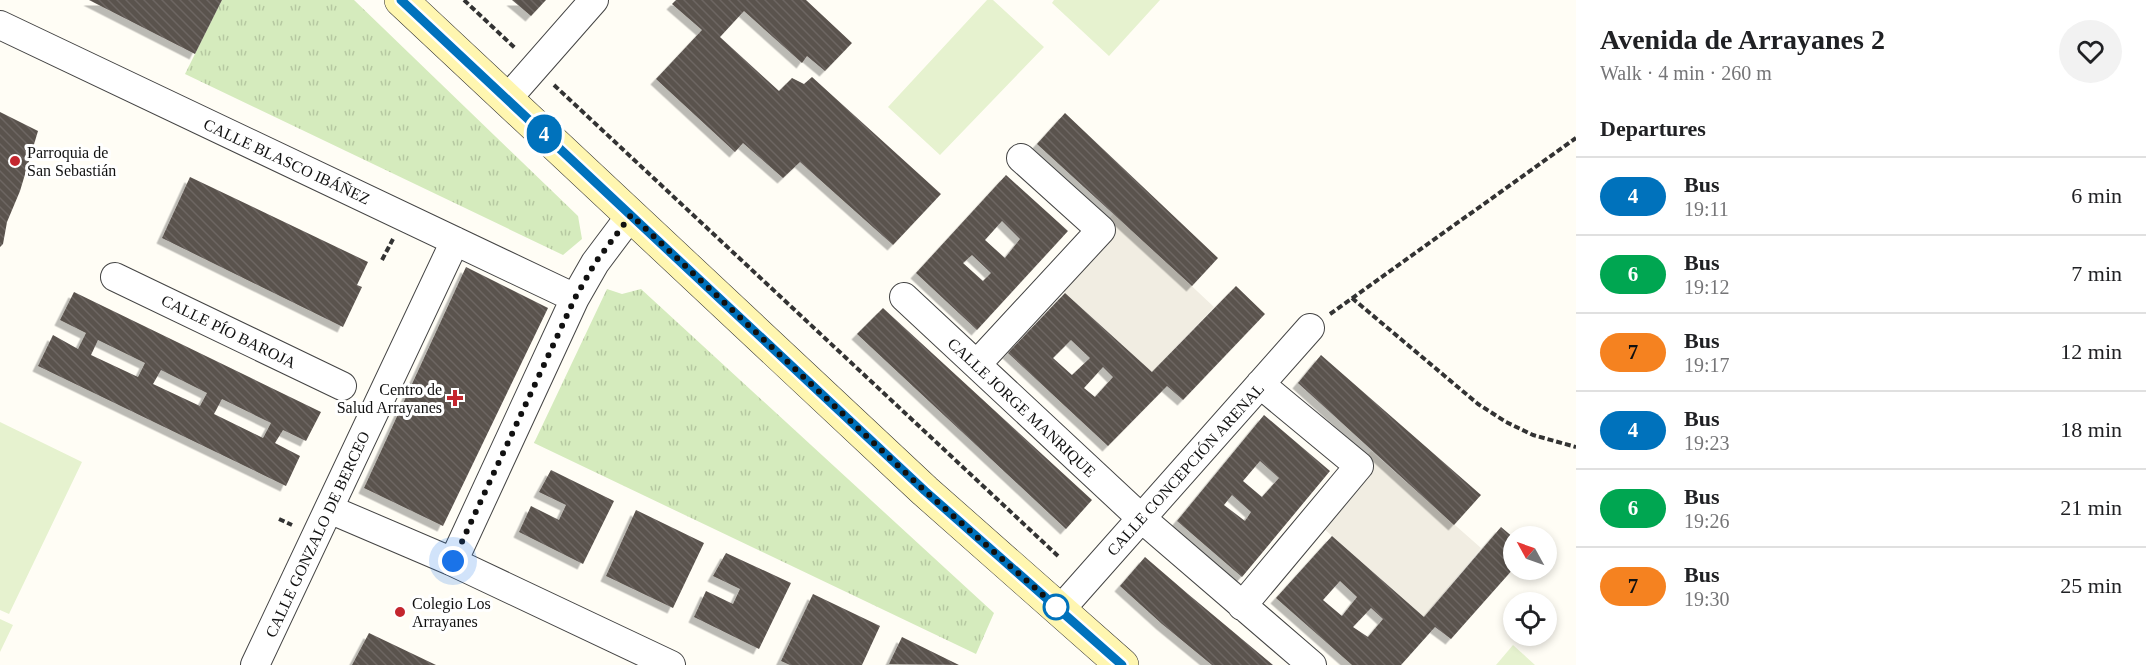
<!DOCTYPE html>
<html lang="en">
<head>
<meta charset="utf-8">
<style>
  body { margin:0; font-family:"Times New Roman",serif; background:#f2f2f2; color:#202124; height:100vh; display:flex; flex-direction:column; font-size:22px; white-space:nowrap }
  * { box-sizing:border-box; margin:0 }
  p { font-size:20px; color:#757577 }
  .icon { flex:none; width:33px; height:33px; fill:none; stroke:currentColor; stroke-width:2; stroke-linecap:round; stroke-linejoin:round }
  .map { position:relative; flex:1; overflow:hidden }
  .side { display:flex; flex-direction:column; background:#fff; width:570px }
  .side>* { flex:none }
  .badge { padding:0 12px; border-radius:20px; font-size:21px; line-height:39px }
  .needle { width:39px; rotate:310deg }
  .controls { position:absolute; left:1503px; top:526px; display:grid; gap:12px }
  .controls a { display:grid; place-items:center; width:54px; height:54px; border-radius:50%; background:#fff; box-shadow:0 3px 9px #0003; font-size:30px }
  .you { position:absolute; width:30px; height:30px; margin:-15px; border:4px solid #fff; border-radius:50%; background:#1a73e8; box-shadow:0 0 0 9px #1a73e833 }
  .map>.badge { position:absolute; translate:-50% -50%; box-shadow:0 0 0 3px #fff }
  h2 { padding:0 24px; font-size:22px; line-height:54px }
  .round { display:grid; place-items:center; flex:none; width:63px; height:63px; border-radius:32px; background:#f2f2f2 }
  .headline { display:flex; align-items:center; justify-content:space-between; height:102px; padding:0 24px }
  h1 { font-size:28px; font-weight:800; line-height:45px }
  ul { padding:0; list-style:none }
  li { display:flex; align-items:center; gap:18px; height:78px; padding:0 24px; border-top:2px solid #e0e0e0 }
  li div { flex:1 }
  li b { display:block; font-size:22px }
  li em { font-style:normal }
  li .badge { min-width:66px; font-weight:700; text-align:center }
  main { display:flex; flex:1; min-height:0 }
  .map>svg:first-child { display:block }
</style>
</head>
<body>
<main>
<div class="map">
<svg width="1576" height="665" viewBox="0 0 1576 665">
  <defs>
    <pattern id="park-tufts" width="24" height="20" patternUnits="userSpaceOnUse" patternTransform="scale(1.5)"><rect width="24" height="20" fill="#d5ebbd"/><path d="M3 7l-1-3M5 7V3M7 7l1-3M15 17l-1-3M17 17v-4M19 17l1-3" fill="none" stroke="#b6c8a1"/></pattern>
    <pattern id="building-back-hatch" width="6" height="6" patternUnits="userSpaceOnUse" patternTransform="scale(1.5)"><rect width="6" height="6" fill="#5a524d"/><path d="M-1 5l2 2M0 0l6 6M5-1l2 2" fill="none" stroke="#6d6662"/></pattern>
    <filter id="shadow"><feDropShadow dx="-5.5" dy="5.5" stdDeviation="0" flood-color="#0004"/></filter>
  </defs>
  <rect width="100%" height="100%" fill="#fffdf5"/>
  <!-- park -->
  <path fill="url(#park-tufts)" d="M 222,0 L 354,0 L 578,216 L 582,239 L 563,255 L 185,74 Z
    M 607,289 L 622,294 L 641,289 L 994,613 L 976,654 L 534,443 Z"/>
  <!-- pitch -->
  <path fill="#e6f2cf" d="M 987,0 L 993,0 L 1044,47 L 940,155 L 888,107 Z
    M 1054,0 L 1160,0 L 1109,56 L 1052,3 Z
    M 0,422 L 82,462 L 9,614 L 0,610 Z
    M 0,619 L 13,625 L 0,652 Z
    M 1513,645 L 1535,665 L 1496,665 Z"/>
  <!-- plaza -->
  <path fill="#f1ede2" d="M 1114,213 L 1214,307 L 1152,372 L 1053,282 Z
    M 1371,451 L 1481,548 L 1424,617 L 1314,520 Z"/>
  <!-- building -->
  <path fill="url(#building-back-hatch)" fill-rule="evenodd" filter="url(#shadow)" d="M 89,0 L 222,0 L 195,54 Z
    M 512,0 L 546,0 L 531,16 Z
    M 676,0 L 806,0 L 852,43 L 825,71 L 807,56 L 802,63 L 744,11 L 720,37 L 779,91 L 792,78 L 804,84 L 812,77 L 941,194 L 893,245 L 800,162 L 783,178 L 743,143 L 735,152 L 656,79 L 702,30 L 672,4 Z
    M 0,112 L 38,131 L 20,191 L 7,222 L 3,244 L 0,247 Z
    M 1065,113 L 1218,258 L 1192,286 L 1037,144 Z
    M 1006,175 L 1068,231 L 977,330 L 916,273 ZM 1002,221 L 1020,239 L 1005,258 L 985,240 ZM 972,255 L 991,273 L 983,281 L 963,263 Z
    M 190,177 L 368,262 L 357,285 L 362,287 L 343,327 L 162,238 Z
    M 466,267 L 548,308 L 443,526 L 364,488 Z
    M 1236,286 L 1265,314 L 1183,400 L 1167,386 L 1108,446 L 1008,353 L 1065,293 L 1152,372 ZM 1071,340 L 1090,358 L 1072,375 L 1053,358 ZM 1103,367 L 1113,377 L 1095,397 L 1084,388 Z
    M 74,292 L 321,412 L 306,441 L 283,430 L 275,443 L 300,456 L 286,486 L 38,366 L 53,335 L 78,349 L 86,333 L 60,320 ZM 98,340 L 145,363 L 138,377 L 91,355 ZM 161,370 L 207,393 L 200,406 L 153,384 ZM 222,399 L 271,423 L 263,438 L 214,414 Z
    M 883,308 L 1092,500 L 1066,529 L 857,334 Z
    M 1321,355 L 1481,495 L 1454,525 L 1298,383 Z
    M 1264,415 L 1330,471 L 1242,577 L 1177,521 ZM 1260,461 L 1279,478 L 1262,497 L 1243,481 ZM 1232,495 L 1251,512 L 1245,521 L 1224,505 Z
    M 551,470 L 614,501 L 583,564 L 519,532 L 531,506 L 559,520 L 566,505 L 539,492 Z
    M 636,510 L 704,543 L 673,608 L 606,576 Z
    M 1501,527 L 1514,538 L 1514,568 L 1451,639 L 1435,627 L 1401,665 L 1352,665 L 1276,598 L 1332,536 L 1424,617 ZM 1340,581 L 1357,597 L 1342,616 L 1323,600 ZM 1371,608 L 1383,619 L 1368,637 L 1353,627 Z
    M 726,553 L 791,583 L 759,649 L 694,617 L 706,591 L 733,604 L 740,589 L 713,576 Z
    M 1145,557 L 1188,594 L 1273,665 L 1212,665 L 1162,624 L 1120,586 Z
    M 813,594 L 880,626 L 862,665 L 790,665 L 781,661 Z
    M 369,633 L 436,665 L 352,665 Z
    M 902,637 L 959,665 L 889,664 Z"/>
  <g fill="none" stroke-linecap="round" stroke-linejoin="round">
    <defs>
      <path id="street" d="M 0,25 L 575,298
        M 507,99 L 594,0
        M 115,277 L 342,386
        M 904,297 L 1141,518 L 1312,665
        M 977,364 L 1101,230 L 1021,158
        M 329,509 L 453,562 L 671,665
        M 453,562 L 575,298 L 595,263 L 631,215
        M 1242,606 L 1359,466 L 1260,384
        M 1060,610 L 1310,328
        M 255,665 L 455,241"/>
      <path id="secondary" d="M 401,0 L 925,491 L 1122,665"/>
    </defs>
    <!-- street casing -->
    <use href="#street" stroke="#444" stroke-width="30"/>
    <!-- secondary casing -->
    <use href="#secondary" stroke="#333" stroke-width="34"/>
    <!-- path -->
    <path stroke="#333" stroke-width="4" stroke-dasharray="6 3" stroke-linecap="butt" d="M 464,0 L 516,49
      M 554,85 L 1058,556
      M 382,260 L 393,239
      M 1352,298 L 1478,404 L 1506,422 L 1533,435 L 1576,447
      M 1330,314 L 1576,138
      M 279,519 L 292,525"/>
    <!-- street -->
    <use href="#street" stroke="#fff" stroke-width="28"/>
    <!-- secondary -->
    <use href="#secondary" stroke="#fff6b0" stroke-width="33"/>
  </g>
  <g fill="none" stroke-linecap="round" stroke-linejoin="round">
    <defs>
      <path id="line" d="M 401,0 L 925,491 L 1122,665"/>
    </defs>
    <!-- line casing -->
    <use href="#line" stroke="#fff" stroke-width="14"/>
    <!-- line -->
    <use href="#line" stroke="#0072bc" stroke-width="9"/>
    <!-- walk -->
    <path stroke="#111" stroke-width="6" stroke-dasharray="0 10.8" d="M 453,561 L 575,298 L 595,263 L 631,215 L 925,491 L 1060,610 L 1056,607"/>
  </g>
  <!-- markers -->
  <g fill="#c4262e" stroke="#fff" stroke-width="2">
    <circle cx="15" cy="161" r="6"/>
    <path d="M452 389h6v6h6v6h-6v6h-6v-6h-6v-6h6z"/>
    <circle cx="400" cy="612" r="6"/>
  </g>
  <circle fill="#fff" stroke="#0072bc" stroke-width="3" cx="1056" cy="607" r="12"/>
  <g text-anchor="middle" stroke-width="6" stroke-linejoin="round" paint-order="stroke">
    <!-- poi labels -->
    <g font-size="16" fill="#111" stroke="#fff" text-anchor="start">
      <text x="27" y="158">Parroquia de<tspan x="27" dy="18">San Sebastián</tspan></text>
      <text x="442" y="395" text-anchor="end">Centro de<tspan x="442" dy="18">Salud Arrayanes</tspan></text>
      <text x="412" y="609">Colegio Los<tspan x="412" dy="18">Arrayanes</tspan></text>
    </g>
    <!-- street labels -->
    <g font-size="16" fill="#111" stroke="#fff">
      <text transform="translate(287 161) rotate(25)" y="6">CALLE BLASCO IBÁÑEZ</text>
      <text transform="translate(229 331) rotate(26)" y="6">CALLE PÍO BAROJA</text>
      <text transform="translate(1022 407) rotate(43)" y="6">CALLE JORGE MANRIQUE</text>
      <text transform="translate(1185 469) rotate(-48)" y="6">CALLE CONCEPCIÓN ARENAL</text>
      <text transform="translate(317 534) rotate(-65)" y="6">CALLE GONZALO DE BERCEO</text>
    </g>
  </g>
</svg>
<div class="controls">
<a><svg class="needle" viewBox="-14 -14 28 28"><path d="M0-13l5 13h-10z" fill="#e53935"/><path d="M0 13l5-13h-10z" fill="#757577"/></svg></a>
<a><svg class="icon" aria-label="locate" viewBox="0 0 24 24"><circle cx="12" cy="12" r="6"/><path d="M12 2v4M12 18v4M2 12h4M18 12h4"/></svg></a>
</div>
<div class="you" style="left:453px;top:561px"></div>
<b class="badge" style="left:544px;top:134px;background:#0072bc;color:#fff">4</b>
</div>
<section class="side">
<div class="headline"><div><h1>Avenida de Arrayanes 2</h1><p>Walk · 4 min · 260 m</p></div><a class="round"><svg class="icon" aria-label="heart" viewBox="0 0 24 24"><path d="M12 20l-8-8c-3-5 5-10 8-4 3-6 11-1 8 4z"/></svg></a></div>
<h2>Departures</h2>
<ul>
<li><span class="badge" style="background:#0072bc;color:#fff">4</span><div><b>Bus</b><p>19:11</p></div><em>6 min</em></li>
<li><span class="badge" style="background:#00a651;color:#fff">6</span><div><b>Bus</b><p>19:12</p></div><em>7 min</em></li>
<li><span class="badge" style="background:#f58220;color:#111">7</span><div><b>Bus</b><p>19:17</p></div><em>12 min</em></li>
<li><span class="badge" style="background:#0072bc;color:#fff">4</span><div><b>Bus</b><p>19:23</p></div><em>18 min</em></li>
<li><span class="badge" style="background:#00a651;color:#fff">6</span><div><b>Bus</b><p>19:26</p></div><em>21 min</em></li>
<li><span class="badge" style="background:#f58220;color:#111">7</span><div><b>Bus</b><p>19:30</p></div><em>25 min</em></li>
</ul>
</section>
</main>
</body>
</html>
